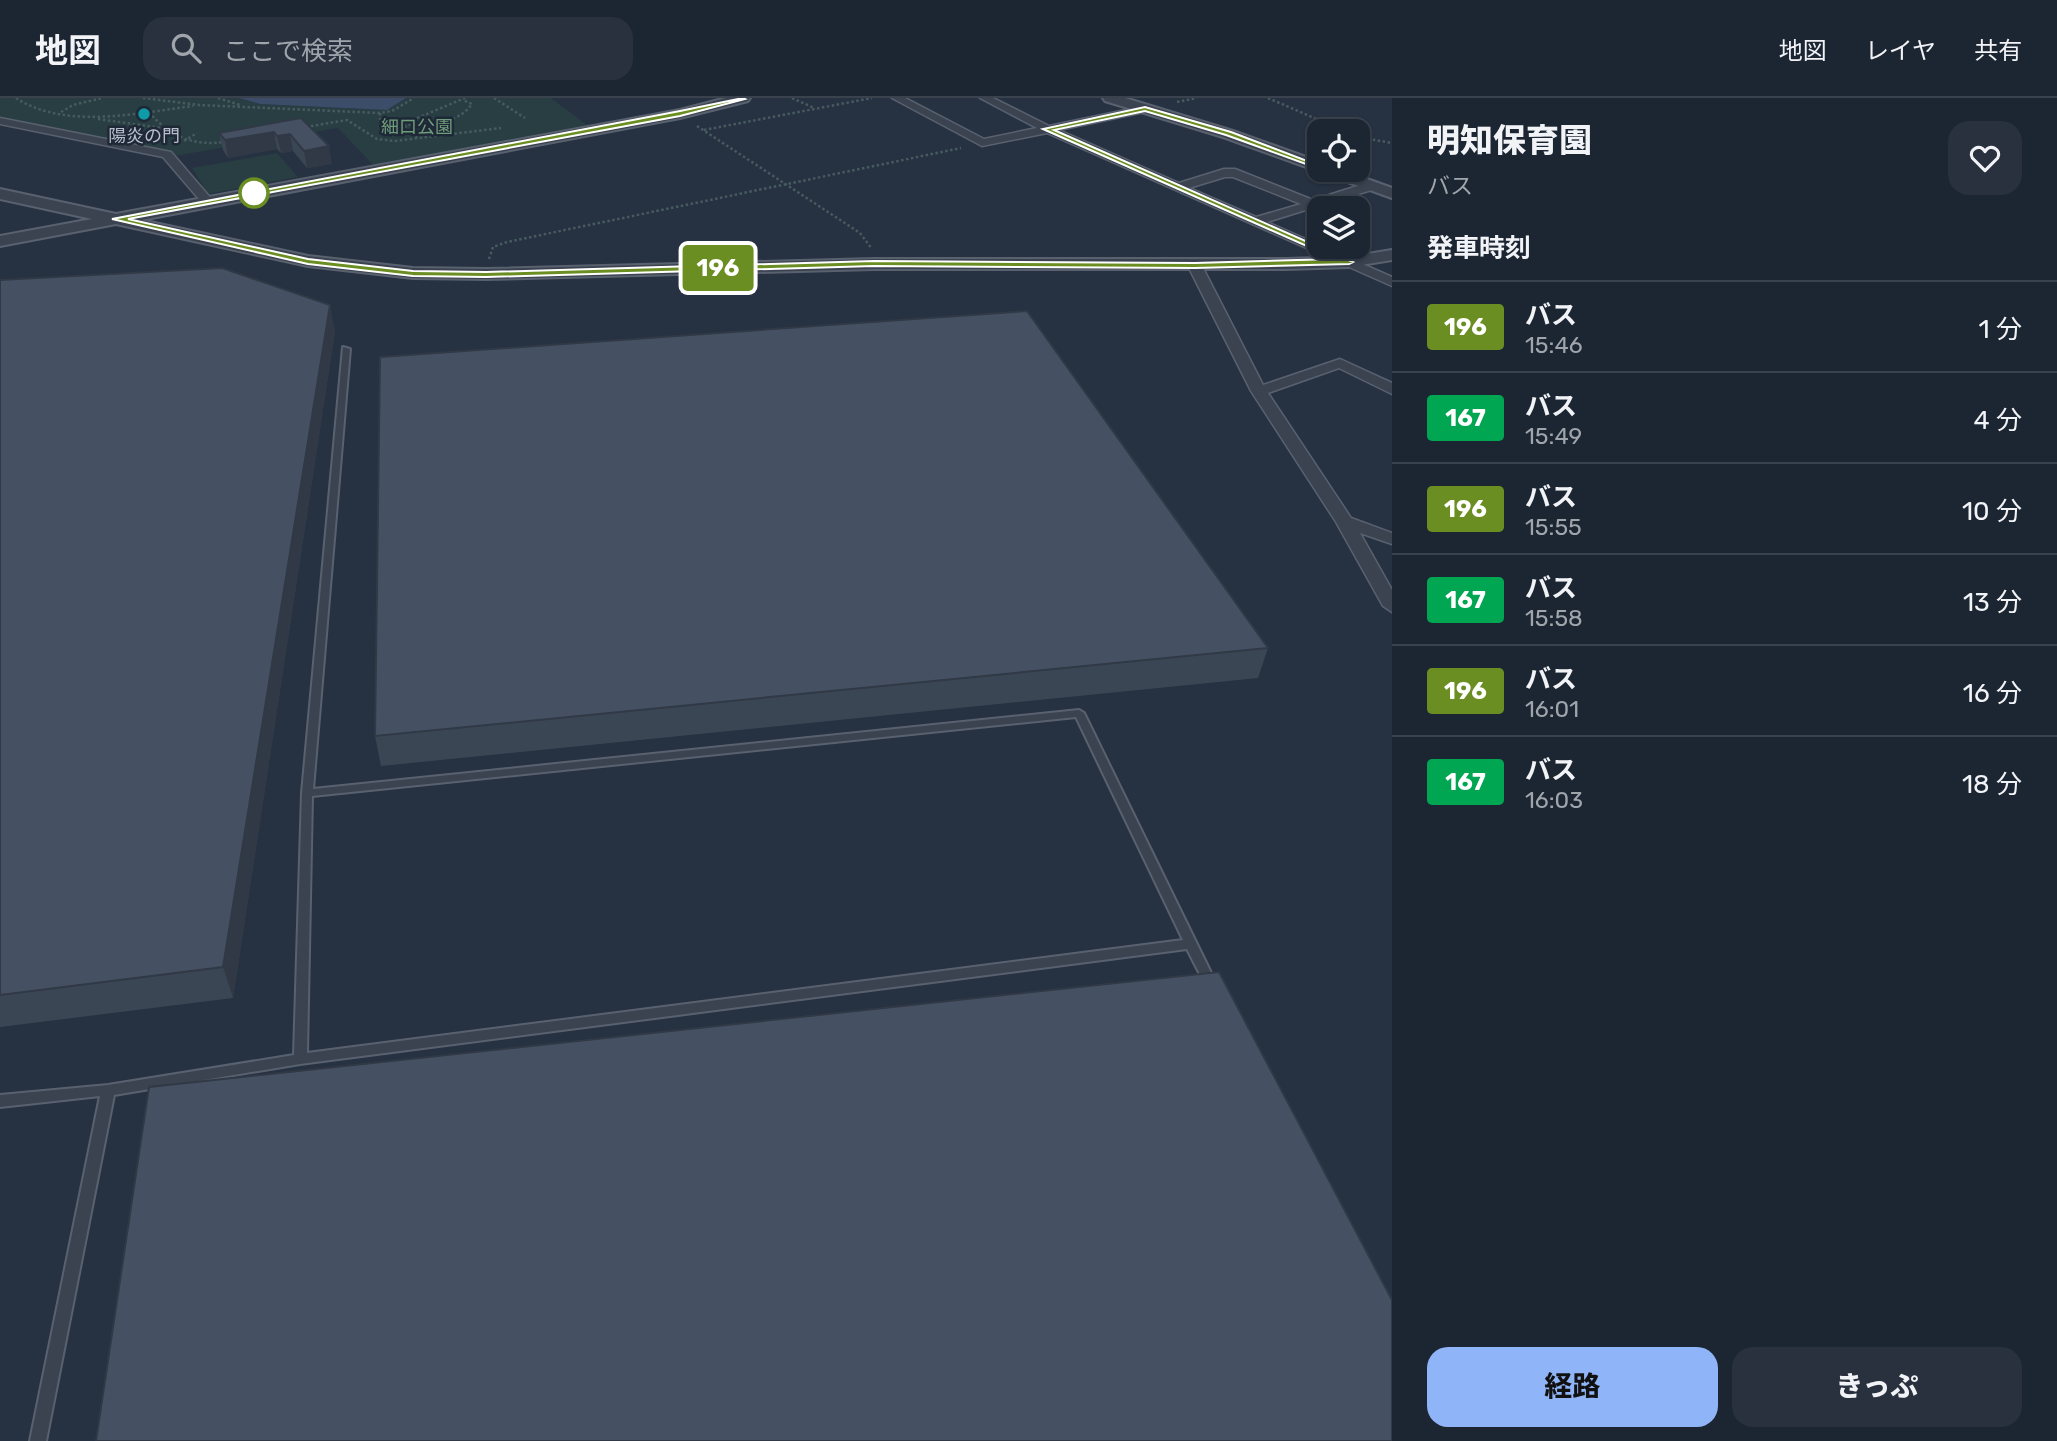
<!DOCTYPE html>
<html lang="ja">
<head>
<meta charset="utf-8">
<style>
  body { margin:0; font-family:Rubik,"Noto Sans JP",sans-serif; background:#29313e; color:#f1f3f6; height:100vh; display:flex; flex-direction:column; font-size:26px; white-space:nowrap }
  * { box-sizing:border-box; margin:0 }
  p { font-size:23px; color:#a0a5ac }
  .icon { flex:none; width:38px; height:38px; fill:none; stroke:currentColor; stroke-width:2; stroke-linecap:round; stroke-linejoin:round }
  .map { position:relative; flex:1; overflow:hidden }
  .side { display:flex; flex-direction:column; background:#1c2532; width:665px }
  .side>* { flex:none }
  .badge { padding:0 14px; border-radius:5px; font-size:24px; line-height:46px }
  .controls { position:absolute; left:1307px; top:21px; display:grid; gap:14px }
  .controls a { display:grid; place-items:center; width:63px; height:63px; border-radius:14px; background:#1c2532; box-shadow:0 2px 5px #0004,0 0 0 2px #3a424d; font-size:35px }
  .map>.badge { position:absolute; translate:-50% -50%; box-shadow:0 0 0 4px #fff }
  h2 { padding:0 35px; font-size:26px; line-height:63px }
  .round { display:grid; place-items:center; flex:none; width:74px; height:74px; border-radius:21px; background:#29313e }
  .headline { display:flex; align-items:center; justify-content:space-between; height:119px; padding:0 35px }
  h1 { font-size:33px; font-weight:800; line-height:52px }
  .action { display:flex; gap:14px; margin-top:auto; padding:14px 35px }
  .action a { flex:1; height:80px; border-radius:21px; background:#90b4f8; color:#111; font-size:28px; font-weight:800; line-height:80px; text-align:center }
  .action a+a { background:#29313e; color:#f1f3f6 }
  ul { padding:0; list-style:none }
  li { display:flex; align-items:center; gap:21px; height:91px; padding:0 35px; border-top:2px solid #3a424d }
  li div { flex:1 }
  li b { display:block; font-size:26px }
  li em { font-style:normal }
  li .badge { min-width:77px; font-weight:700; text-align:center }
  header { display:flex; align-items:center; gap:42px; box-sizing:border-box; height:98px; padding:0 35px; background:#1c2532; border-bottom:2px solid #3a424d }
  header strong { font-size:33px }
  nav { display:flex; gap:38px; margin-inline-start:auto; font-size:24px }
  .search { width:490px; height:63px; background:#29313e; display:flex; align-items:center; gap:18px; box-sizing:border-box; padding:0 24px; border-radius:21px; color:#a0a5ac; font-size:26px }
  main { display:flex; flex:1; min-height:0 }
  .map>svg:first-child { display:block }
</style>
</head>
<body>
<header>
<strong>地図</strong>
<div class="search"><svg class="icon" aria-label="search" viewBox="0 0 24 24"><circle cx="10" cy="10" r="6"/><path d="M15 15l6 6"/></svg>ここで検索</div>
<nav><a>地図</a><a>レイヤ</a><a>共有</a></nav>
</header>
<main>
<div class="map">
<svg width="1392" height="1343" viewBox="0 0 1392 1343">
  <rect width="100%" height="100%" fill="#263142"/>
  <!-- green -->
  <path fill="#283e43" d="M 0,0 L 239,0 L 260,6 L 387,12 L 406,0 L 551,0 L 587,27 L 373,67 L 338,30 L 174,58 L 0,21 Z
    M 277,55 L 298,79 L 208,96 L 192,70 Z"/>
  <!-- water -->
  <path fill="#3c4d6a" d="M 239,0 L 406,0 L 387,12 L 260,6 Z"/>
  <g fill="none" stroke-linecap="round" stroke-linejoin="round">
    <defs>
      <path id="service" d="M 343,249 L 350,251 L 313,691 L 1079,612 L 1084,615 L 1217,887 L 1215,890 L 1211,892 L 1207,890 L 1187,851 L 300,966 L 114,997 L 46,1343 L 30,1343 L 100,998 L 0,1009 L 0,997 L 108,987 L 294,957 L 302,695 ZM 1076,619 L 1183,842 L 307,955 L 312,698 Z"/>
      <path id="minor" d="M 892,0 L 905,0 L 984,41 L 1037,30 L 980,0 L 993,0 L 1049,28 L 1145,8 L 1149,9 L 1149,13 L 1059,32 L 1179,85 L 1224,71 L 1235,71 L 1313,102 L 1367,85 L 1375,85 L 1375,91 L 1324,106 L 1329,110 L 1320,110 L 1320,113 L 1312,110 L 1267,124 L 1392,179 L 1392,188 L 1047,35 L 982,48 ZM 1225,79 L 1233,79 L 1301,106 L 1256,119 L 1189,90 Z
        M 0,20 L 171,54 L 214,104 L 204,107 L 163,59 L 0,26 Z
        M 1358,123 L 1364,127 L 1362,131 L 1358,132 Z
        M 1195,164 L 1202,168 L 1263,287 L 1340,261 L 1392,285 L 1392,296 L 1339,270 L 1268,295 L 1351,420 L 1392,435 L 1392,446 L 1360,435 L 1392,492 L 1392,514 L 1383,508 L 1336,424 L 1251,293 L 1188,168 Z"/>
      <path id="tertiary" d="M 726,0 L 750,0 L 748,3 L 680,20 L 141,122 L 308,158 L 413,170 L 486,171 L 874,161 L 1286,161 L 1349,159 L 1392,152 L 1392,162 L 1349,169 L 1286,171 L 874,171 L 486,181 L 413,180 L 308,168 L 116,126 L 0,148 L 0,138 L 92,121 L 0,101 L 0,91 L 116,116 L 680,12 Z
        M 1103,0 L 1125,0 L 1233,33 L 1320,64 L 1320,72 L 1342,72 L 1392,90 L 1392,100 L 1223,39 L 1105,3 Z"/>
    </defs>
    <!-- service casing -->
    <use href="#service" stroke="#59616f" stroke-width="4"/>
    <!-- minor casing -->
    <use href="#minor" stroke="#59616f" stroke-width="3"/>
    <!-- tertiary casing -->
    <use href="#tertiary" stroke="#59616f" stroke-width="4"/>
    <!-- path -->
    <path stroke="#475b5f" stroke-width="2.5" stroke-dasharray="2.5 2.5" stroke-linecap="butt" d="M 16,0 C 65,32 138,15 193,8
      M 143,0 L 199,7 L 380,15 L 392,13 L 414,0
      M 218,0 L 240,7
      M 494,0 L 525,20
      M 792,0 L 814,10
      M 1268,0 L 1344,33
      M 1177,4 L 1197,0
      M 61,14 L 73,7 L 102,0
      M 149,14 C 170,39 193,48 225,44
      M 380,15 L 380,21 C 407,30 455,31 472,6 L 463,2
      M 98,21 L 162,30
      M 697,28 L 860,135 L 872,151
      M 306,29 L 347,22 L 377,41 L 395,43 L 501,30
      M 704,32 L 872,0
      M 1358,39 L 1392,45
      M 417,40 L 403,26 L 465,0
      M 184,43 L 197,35
      M 489,161 L 493,149 L 507,144 L 961,50"/>
    <!-- service -->
    <use href="#service" fill="#3b4351" fill-rule="evenodd"/>
    <!-- minor -->
    <use href="#minor" fill="#3b4351" fill-rule="evenodd"/>
    <!-- tertiary -->
    <use href="#tertiary" fill="#3b4351" fill-rule="evenodd"/>
  </g>
  <!-- wall -->
  <path fill="#3b4655" d="M 301,20 L 332,66 L 307,70 L 293,53 L 281,55 L 277,51 L 228,60 L 223,52 L 219,35 Z
    M 0,182 L 335,233 L 233,900 L 0,929 Z
    M 1268,550 L 1258,580 L 381,668 L 375,638 Z"/>
  <!-- shaded-wall -->
  <path fill="#303945" d="M 274,34 L 277,51 L 228,60 L 225,42 Z
    M 290,36 L 293,53 L 281,55 L 277,38 Z
    M 329,48 L 332,66 L 307,70 L 304,53 Z
    M 330,207 L 335,233 L 233,900 L 223,869 Z"/>
  <!-- building -->
  <path fill="#455163" stroke="#303945" stroke-width="2" d="M 301,20 L 329,48 L 304,53 L 290,36 L 277,38 L 274,34 L 225,42 L 219,35 Z
    M 222,170 L 330,207 L 223,869 L 0,897 L 0,182 Z
    M 1027,213 L 1268,550 L 375,638 L 380,259 Z
    M 1219,874 L 1392,1202 L 1392,1343 L 96,1343 L 149,989 Z"/>
  <!-- line -->
  <path fill="#6b8e23" stroke="#fff" stroke-width="2" d="M 743,0 L 745,1 L 680,18 L 128,121 L 308,161 L 413,173 L 486,174 L 874,163 L 1195,165 L 1336,161 L 1043,31 L 1145,9 L 1231,34 L 1323,69 L 1317,70 L 1226,37 L 1145,13 L 1054,32 L 1353,164 L 1349,166 L 1195,170 L 874,168 L 486,179 L 413,178 L 308,166 L 112,121 L 680,13 Z"/>
  <!-- markers -->
  <circle fill="#0f9aa8" stroke="#1f2837" stroke-width="2.5" cx="144" cy="16" r="7"/>
  <circle fill="#fff" stroke="#6b8e23" stroke-width="3.5" cx="254" cy="95" r="14"/>
  <g text-anchor="middle" stroke-width="5" stroke-linejoin="round" paint-order="stroke">
    <!-- far-park labels -->
    <g font-size="18" fill="#6f9c7b" stroke="#1f2837">
      <text x="417" y="35">細口公園</text>
    </g>
    <!-- far-poi labels -->
    <g font-size="18" fill="#b8becb" stroke="#1f2837">
      <text x="144" y="44">陽炎の門</text>
    </g>
  </g>
</svg>
<div class="controls">
<a><svg class="icon" aria-label="locate" viewBox="0 0 24 24"><circle cx="12" cy="12" r="6"/><path d="M12 2v4M12 18v4M2 12h4M18 12h4"/></svg></a>
<a><svg class="icon" aria-label="layers" viewBox="0 0 24 24"><path d="M12 4l9 5-9 5-9-5zM3 14l9 5 9-5"/></svg></a>
</div>
<b class="badge" style="left:718px;top:170px;background:#6b8e23;color:#fff">196</b>
</div>
<section class="side">
<div class="headline"><div><h1>明知保育園</h1><p>バス</p></div><a class="round"><svg class="icon" aria-label="heart" viewBox="0 0 24 24"><path d="M12 20l-8-8c-3-5 5-10 8-4 3-6 11-1 8 4z"/></svg></a></div>
<h2>発車時刻</h2>
<ul>
<li><span class="badge" style="background:#6b8e23;color:#fff">196</span><div><b>バス</b><p>15:46</p></div><em>1 分</em></li>
<li><span class="badge" style="background:#00a651;color:#fff">167</span><div><b>バス</b><p>15:49</p></div><em>4 分</em></li>
<li><span class="badge" style="background:#6b8e23;color:#fff">196</span><div><b>バス</b><p>15:55</p></div><em>10 分</em></li>
<li><span class="badge" style="background:#00a651;color:#fff">167</span><div><b>バス</b><p>15:58</p></div><em>13 分</em></li>
<li><span class="badge" style="background:#6b8e23;color:#fff">196</span><div><b>バス</b><p>16:01</p></div><em>16 分</em></li>
<li><span class="badge" style="background:#00a651;color:#fff">167</span><div><b>バス</b><p>16:03</p></div><em>18 分</em></li>
</ul>
<div class="action"><a>経路</a><a>きっぷ</a></div>
</section>
</main>
</body>
</html>
